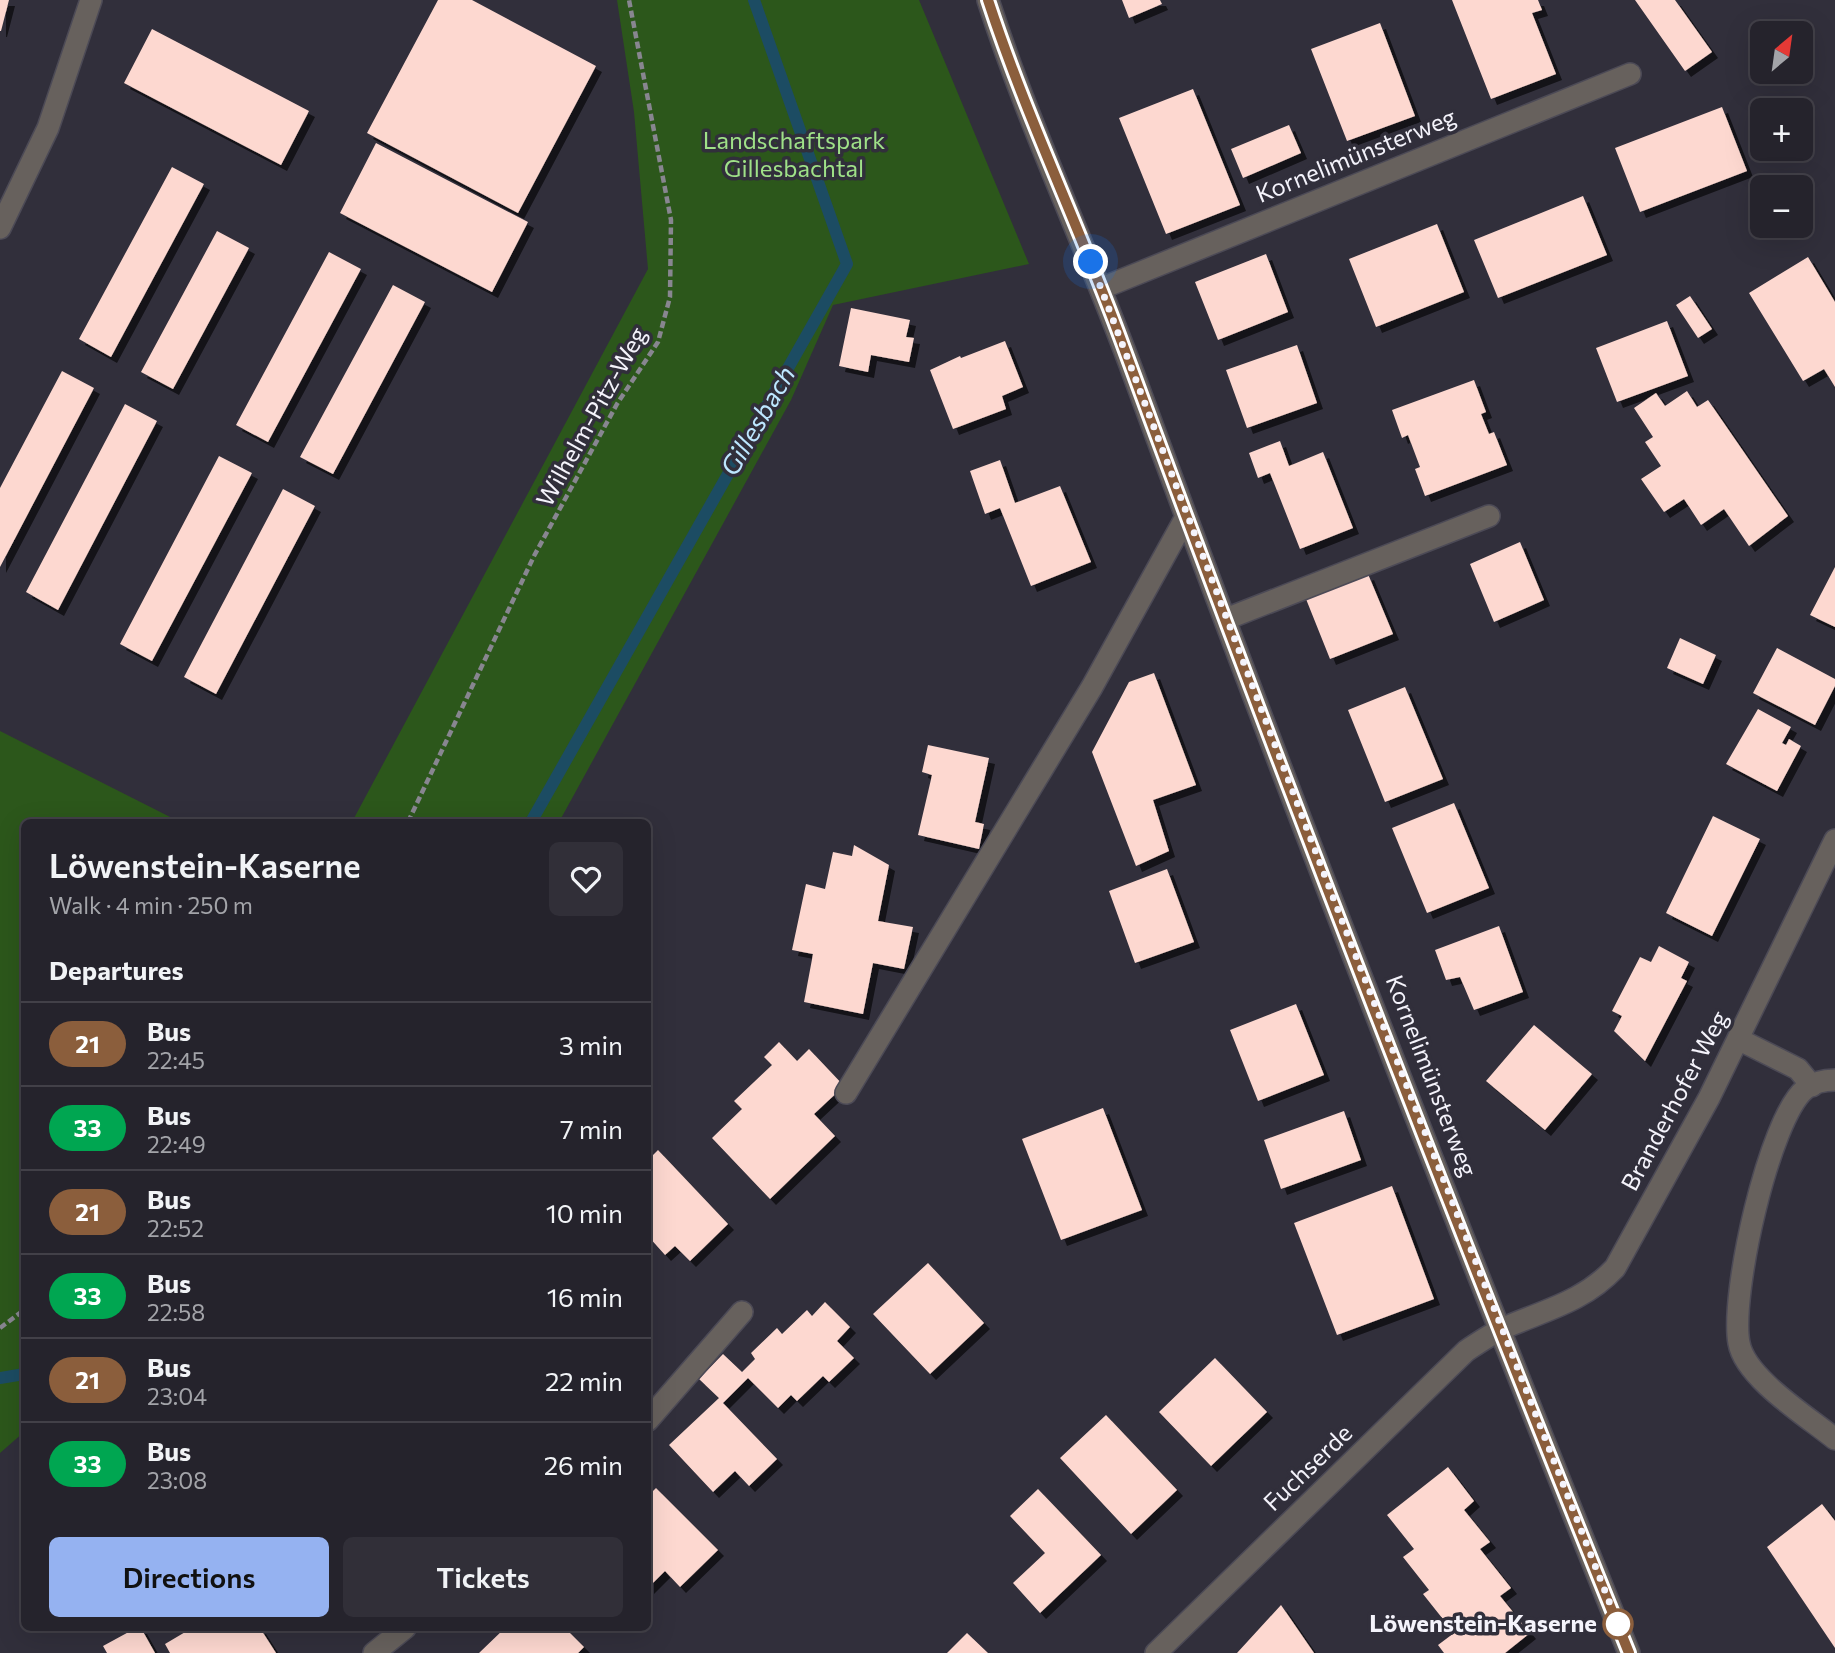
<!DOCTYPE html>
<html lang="en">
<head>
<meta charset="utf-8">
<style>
  body { margin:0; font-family:Commissioner,sans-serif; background:#312f38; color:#f1f3f6; height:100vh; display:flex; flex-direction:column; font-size:26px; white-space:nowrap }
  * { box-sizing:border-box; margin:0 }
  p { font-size:23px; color:#a3a4a9 }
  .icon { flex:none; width:38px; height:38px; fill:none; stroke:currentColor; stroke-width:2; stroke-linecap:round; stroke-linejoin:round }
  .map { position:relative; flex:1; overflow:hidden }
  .drawer { position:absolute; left:21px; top:819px; width:630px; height:812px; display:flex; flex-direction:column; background:#25232c; border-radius:10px; box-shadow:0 7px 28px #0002,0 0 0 2px #424048 }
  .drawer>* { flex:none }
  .badge { padding:0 14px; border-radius:23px; font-size:24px; line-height:46px }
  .needle { width:46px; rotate:29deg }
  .buttons { position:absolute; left:1750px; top:21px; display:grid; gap:14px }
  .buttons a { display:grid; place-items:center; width:63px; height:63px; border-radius:10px; background:#25232c; box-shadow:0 7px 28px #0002,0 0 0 2px #424048; font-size:35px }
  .you { position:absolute; width:35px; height:35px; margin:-18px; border:5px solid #fff; border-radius:50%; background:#1a73e8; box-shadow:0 0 0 10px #1a73e833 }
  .map>.badge { position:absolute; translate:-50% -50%; box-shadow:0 0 0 4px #fff }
  h2 { padding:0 28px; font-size:26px; line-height:63px }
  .round { display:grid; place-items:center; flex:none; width:74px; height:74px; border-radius:10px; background:#312f38 }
  .headline { display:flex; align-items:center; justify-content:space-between; height:119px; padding:0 28px }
  h1 { font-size:33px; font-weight:600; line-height:52px }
  .button { display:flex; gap:14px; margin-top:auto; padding:14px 28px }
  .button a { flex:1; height:80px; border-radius:10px; background:#95b2f1; color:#111; font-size:28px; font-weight:600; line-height:80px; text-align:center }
  .button a+a { background:#312f38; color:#f1f3f6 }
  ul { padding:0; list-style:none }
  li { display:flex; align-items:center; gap:21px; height:84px; padding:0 28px; border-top:2px solid #424048 }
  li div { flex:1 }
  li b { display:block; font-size:26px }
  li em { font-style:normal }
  li .badge { min-width:77px; font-weight:700; text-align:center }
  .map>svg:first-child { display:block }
</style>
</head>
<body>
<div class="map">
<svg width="1835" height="1653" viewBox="0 0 1835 1653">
  <defs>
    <filter id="shadow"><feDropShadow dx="6" dy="6" stdDeviation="0" flood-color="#0009"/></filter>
  </defs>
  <rect width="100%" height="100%" fill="#312f3b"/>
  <!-- green -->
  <path fill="#2c571b" d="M 617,0 L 919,0 L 1029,264 L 833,305 L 791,400 L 559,822 L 352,822 L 648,269 L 634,112 Z
    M 0,731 L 180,822 L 24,822 L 24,1432 L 0,1453 Z"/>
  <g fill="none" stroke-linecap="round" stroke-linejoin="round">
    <!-- stream -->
    <path stroke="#1c4c63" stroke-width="12" d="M 531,822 L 847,264 L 754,0
      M 0,1378 L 24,1374"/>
  </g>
  <!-- building -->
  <path fill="#fdd8d0" filter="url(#shadow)" d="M 0,0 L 9,0 L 1,31 L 0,31 Z
    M 438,0 L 472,0 L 596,66 L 518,213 L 367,133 Z
    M 1122,0 L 1160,0 L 1162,4 L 1129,18 Z
    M 1452,0 L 1538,0 L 1542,10 L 1532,13 L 1556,74 L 1491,99 Z
    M 1635,0 L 1675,0 L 1712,52 L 1685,71 Z
    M 1380,23 L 1415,116 L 1347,141 L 1311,49 Z
    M 152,29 L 309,111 L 281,165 L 124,83 Z
    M 1193,89 L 1240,205 L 1166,234 L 1119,118 Z
    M 1722,107 L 1747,171 L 1640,212 L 1615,148 Z
    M 1289,125 L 1301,153 L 1243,178 L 1231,149 Z
    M 376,143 L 528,222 L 492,292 L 340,213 Z
    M 172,167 L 204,184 L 111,357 L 79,339 Z
    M 1583,196 L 1607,255 L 1498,298 L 1474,240 Z
    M 1437,224 L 1464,292 L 1376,327 L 1349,259 Z
    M 217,231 L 249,248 L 173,389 L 141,372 Z
    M 329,252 L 361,269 L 268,442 L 236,425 Z
    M 1266,254 L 1288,312 L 1218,340 L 1195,282 Z
    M 1808,257 L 1835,302 L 1835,387 L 1824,369 L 1803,381 L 1749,293 Z
    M 393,285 L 425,302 L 333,474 L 300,457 Z
    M 1690,296 L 1712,329 L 1698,338 L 1676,305 Z
    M 851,308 L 910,320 L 906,337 L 914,338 L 909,362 L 871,355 L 868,372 L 839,366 Z
    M 1667,321 L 1688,376 L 1617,402 L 1596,348 Z
    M 1005,341 L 1023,387 L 1002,396 L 1006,409 L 953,429 L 930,370 L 960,356 L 961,358 Z
    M 1297,345 L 1317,403 L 1247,428 L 1226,370 Z
    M 62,371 L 94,388 L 0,567 L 0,488 Z
    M 1474,380 L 1486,412 L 1481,414 L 1489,434 L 1494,432 L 1507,465 L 1425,496 L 1415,469 L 1420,467 L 1408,435 L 1402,438 L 1392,410 Z
    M 1687,391 L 1697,407 L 1708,400 L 1788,516 L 1749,546 L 1724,509 L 1701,525 L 1684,499 L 1664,512 L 1641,479 L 1661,466 L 1645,442 L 1653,437 L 1634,408 L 1656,393 L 1665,406 Z
    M 125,404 L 157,421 L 58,610 L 26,592 Z
    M 1280,441 L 1289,466 L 1323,452 L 1353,528 L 1300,549 L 1270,473 L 1258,478 L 1249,453 Z
    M 219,456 L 252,473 L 152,661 L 120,644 Z
    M 1000,460 L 1015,503 L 1060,486 L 1091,562 L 1031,586 L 1000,508 L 985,514 L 970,471 Z
    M 283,489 L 315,506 L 216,694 L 184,677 Z
    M 1520,542 L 1544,600 L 1494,622 L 1470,564 Z
    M 1835,567 L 1835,627 L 1810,615 Z
    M 1368,574 L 1393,634 L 1330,659 L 1306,599 Z
    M 1680,638 L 1716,655 L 1703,684 L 1667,668 Z
    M 1777,648 L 1835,679 L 1835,686 L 1815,725 L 1753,693 Z
    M 1154,673 L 1196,785 L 1153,800 L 1169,851 L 1136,866 L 1092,752 L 1129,682 Z
    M 1405,687 L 1443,779 L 1385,802 L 1348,710 Z
    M 1758,709 L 1791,727 L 1782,743 L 1786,745 L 1789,739 L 1801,746 L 1777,791 L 1726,764 Z
    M 928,745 L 989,758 L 975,822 L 984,824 L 979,849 L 918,835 L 932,775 L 922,772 Z
    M 1454,803 L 1489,888 L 1427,913 L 1392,828 Z
    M 1713,816 L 1760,839 L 1712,936 L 1666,913 Z
    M 854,845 L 889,865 L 878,921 L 913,927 L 904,969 L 873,963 L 863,1014 L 804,1002 L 813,954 L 792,950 L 806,884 L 825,889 L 833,852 L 852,856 Z
    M 1167,869 L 1194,942 L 1135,963 L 1109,891 Z
    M 1499,926 L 1523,992 L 1474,1010 L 1460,977 L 1446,980 L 1435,950 Z
    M 1659,946 L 1689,962 L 1681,978 L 1687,981 L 1645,1061 L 1614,1031 L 1622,1016 L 1612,1011 L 1640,957 L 1651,962 Z
    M 1296,1004 L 1324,1075 L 1258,1101 L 1230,1030 Z
    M 1534,1025 L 1592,1074 L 1545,1130 L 1486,1081 Z
    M 779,1042 L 797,1061 L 809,1049 L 844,1086 L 814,1114 L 835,1136 L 770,1199 L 712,1138 L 742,1109 L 734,1101 L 772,1065 L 764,1057 Z
    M 1103,1108 L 1142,1210 L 1061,1240 L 1022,1139 Z
    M 1344,1111 L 1361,1160 L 1281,1189 L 1264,1140 Z
    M 658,1150 L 728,1224 L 690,1261 L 675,1246 L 665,1255 L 648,1236 L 648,1160 Z
    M 1392,1186 L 1434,1299 L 1337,1335 L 1294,1223 Z
    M 928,1263 L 984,1323 L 930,1374 L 873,1314 Z
    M 825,1302 L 850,1327 L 837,1341 L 854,1358 L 829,1382 L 823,1376 L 797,1401 L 791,1395 L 778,1408 L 748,1378 L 723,1403 L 777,1459 L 749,1486 L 735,1471 L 713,1492 L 669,1445 L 719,1398 L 699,1379 L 723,1354 L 742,1372 L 755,1359 L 751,1353 L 777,1328 L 782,1334 L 807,1310 L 812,1316 Z
    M 1215,1358 L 1267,1412 L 1211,1466 L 1159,1412 Z
    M 1106,1415 L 1177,1490 L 1131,1534 L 1060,1458 Z
    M 1448,1467 L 1474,1501 L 1464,1510 L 1490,1542 L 1480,1549 L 1511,1588 L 1500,1596 L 1530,1633 L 1505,1653 L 1444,1653 L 1438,1645 L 1454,1633 L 1423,1594 L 1429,1590 L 1403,1557 L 1414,1549 L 1387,1515 Z
    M 656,1488 L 718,1550 L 680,1587 L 665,1571 L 648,1588 L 648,1496 Z
    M 1038,1489 L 1101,1555 L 1040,1613 L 1013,1583 L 1045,1553 L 1010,1516 Z
    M 1822,1504 L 1835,1521 L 1835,1648 L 1767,1547 Z
    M 1281,1605 L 1314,1653 L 1237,1653 Z
    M 136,1628 L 141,1628 L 155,1653 L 107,1653 L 103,1646 Z
    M 192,1628 L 260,1628 L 276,1653 L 170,1653 L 165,1644 Z
    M 505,1628 L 565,1628 L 584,1647 L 578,1653 L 479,1653 Z
    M 967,1633 L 988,1653 L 947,1653 Z"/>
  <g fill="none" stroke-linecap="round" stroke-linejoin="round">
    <defs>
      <path id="minor" d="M 988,0 C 1029,127 1087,248 1133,373 C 1291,803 1458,1229 1629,1653
        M 0,228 L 48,128 L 91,0
        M 1102,288 L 1630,74
        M 1226,619 L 1489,516
        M 1738,1039 L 1798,1069 L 1812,1086
        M 1835,1080 C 1824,1080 1814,1082 1805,1089 C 1769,1119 1730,1295 1739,1343 C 1745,1378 1808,1417 1835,1439
        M 846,1093 L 1092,687 L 1186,517
        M 648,1420 L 742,1312
        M 374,1653 L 405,1628
        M 1156,1653 L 1466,1351 C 1478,1343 1491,1334 1504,1328 C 1545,1310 1583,1302 1615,1268 L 1709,1098 L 1835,840"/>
    </defs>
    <!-- minor casing -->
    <use href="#minor" stroke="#4c4a56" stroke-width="24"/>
    <!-- path -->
    <path stroke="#888690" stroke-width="4.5" stroke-dasharray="7 3.5" stroke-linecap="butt" d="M 408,822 L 534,556 L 617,404 L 658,342 L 670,297 L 671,220 L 629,0
      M 0,1328 L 24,1310"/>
    <!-- minor -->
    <use href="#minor" stroke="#67615d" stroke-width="21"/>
  </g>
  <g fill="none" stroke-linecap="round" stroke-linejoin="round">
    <defs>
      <path id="line" d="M 988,0 C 1026,116 1079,226 1121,340 C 1283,780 1453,1218 1629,1653"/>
    </defs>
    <!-- line casing -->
    <use href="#line" stroke="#fff" stroke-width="16"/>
    <!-- line -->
    <use href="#line" stroke="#8b5e3c" stroke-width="10"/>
    <!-- walk -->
    <path stroke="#f4f3fb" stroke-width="7" stroke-dasharray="0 12.6" d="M 1091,262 L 1341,918 L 1618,1624"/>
  </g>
  <!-- markers -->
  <circle fill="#fff" stroke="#8b5e3c" stroke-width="3.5" cx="1618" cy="1624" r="14"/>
  <g text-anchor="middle" stroke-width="7" stroke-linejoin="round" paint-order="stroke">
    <!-- park labels -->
    <g font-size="24" fill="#9fe188" stroke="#312f3b">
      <text x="794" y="149">Landschaftspark<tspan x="794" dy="28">Gillesbachtal</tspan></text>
    </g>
    <!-- street labels -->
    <g font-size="24" fill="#f4f3fb" stroke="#312f3b">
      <text transform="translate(1356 156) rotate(-22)" y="8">Kornelimünsterweg</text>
      <text transform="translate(592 417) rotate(-61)" y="8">Wilhelm-Pitz-Weg</text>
      <text transform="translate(1431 1076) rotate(69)" y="8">Kornelimünsterweg</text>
      <text transform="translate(1675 1101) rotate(-62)" y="8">Branderhofer Weg</text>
      <text transform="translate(1308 1468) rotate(-44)" y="8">Fuchserde</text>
    </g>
    <!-- stop labels -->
    <g font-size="24" font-weight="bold" fill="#f4f3fb" stroke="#312f3b" text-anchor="end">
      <text x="1597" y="1632">Löwenstein-Kaserne</text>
    </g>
    <!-- water labels -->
    <g font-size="26" font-style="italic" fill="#bde7ff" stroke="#312f3b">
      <text transform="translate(758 421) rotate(-60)" y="9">Gillesbach</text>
    </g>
  </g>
</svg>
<div class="buttons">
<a><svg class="needle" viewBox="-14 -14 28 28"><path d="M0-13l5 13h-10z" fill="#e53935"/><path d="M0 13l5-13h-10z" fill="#a3a4a9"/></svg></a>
<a>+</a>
<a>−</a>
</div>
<div class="you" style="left:1091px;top:262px"></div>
<section class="drawer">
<div class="headline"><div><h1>Löwenstein-Kaserne</h1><p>Walk · 4 min · 250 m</p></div><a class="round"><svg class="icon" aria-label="heart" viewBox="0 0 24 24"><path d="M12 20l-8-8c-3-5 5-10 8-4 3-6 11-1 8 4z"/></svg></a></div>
<h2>Departures</h2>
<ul>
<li><span class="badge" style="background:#8b5e3c;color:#fff">21</span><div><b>Bus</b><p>22:45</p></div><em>3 min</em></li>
<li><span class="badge" style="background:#00a651;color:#fff">33</span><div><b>Bus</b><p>22:49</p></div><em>7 min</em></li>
<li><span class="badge" style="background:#8b5e3c;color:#fff">21</span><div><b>Bus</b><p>22:52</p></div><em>10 min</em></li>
<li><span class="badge" style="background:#00a651;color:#fff">33</span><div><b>Bus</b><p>22:58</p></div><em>16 min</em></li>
<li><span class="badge" style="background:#8b5e3c;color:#fff">21</span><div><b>Bus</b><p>23:04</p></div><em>22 min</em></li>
<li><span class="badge" style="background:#00a651;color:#fff">33</span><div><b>Bus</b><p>23:08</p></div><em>26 min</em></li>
</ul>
<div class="button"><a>Directions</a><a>Tickets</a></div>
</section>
</div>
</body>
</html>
